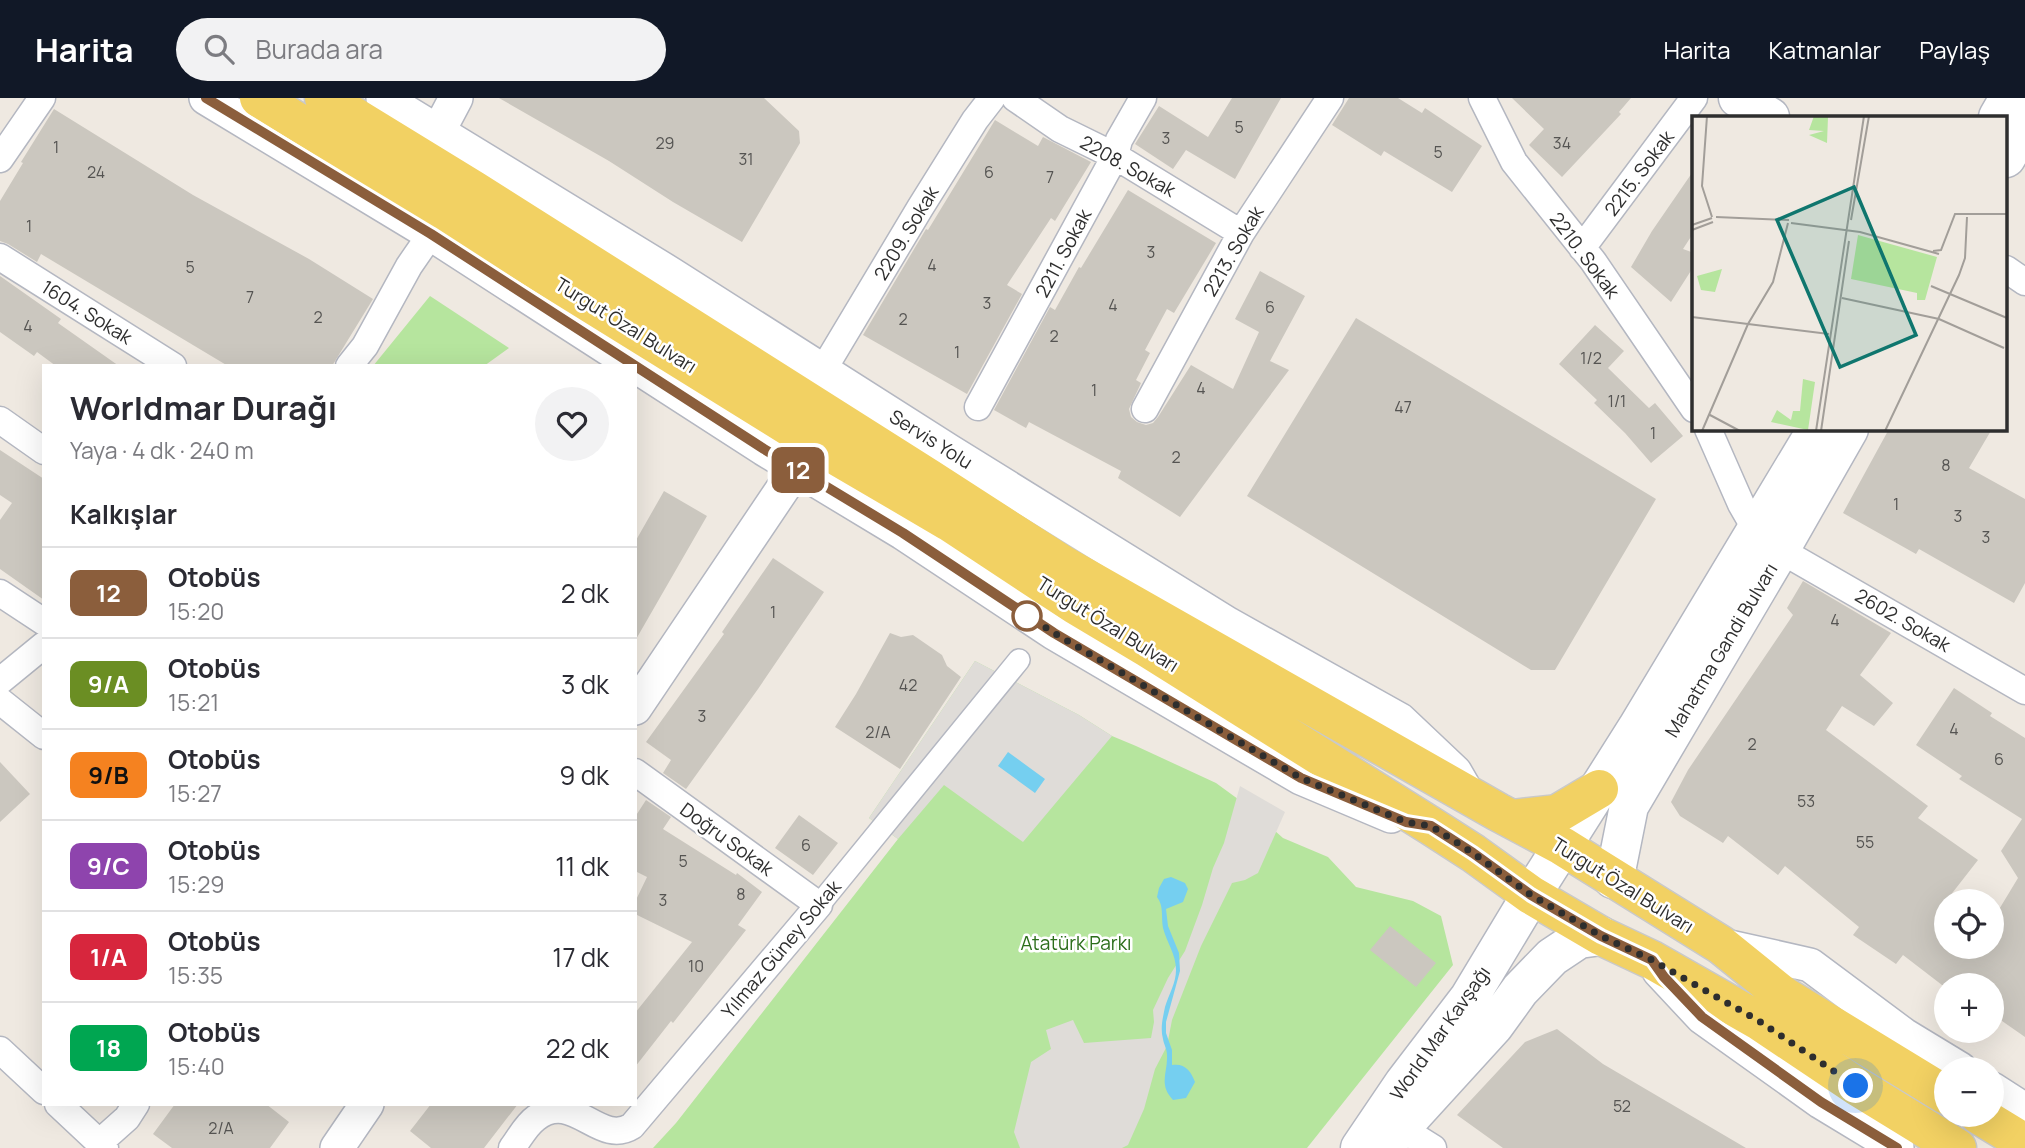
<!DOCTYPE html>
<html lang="tr">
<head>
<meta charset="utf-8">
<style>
  body { margin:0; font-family:Manrope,sans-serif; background:#f2f2f3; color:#2b2b33; height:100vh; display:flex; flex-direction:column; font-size:26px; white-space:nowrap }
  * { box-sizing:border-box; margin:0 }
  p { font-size:23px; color:#7c7c81 }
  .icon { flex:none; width:38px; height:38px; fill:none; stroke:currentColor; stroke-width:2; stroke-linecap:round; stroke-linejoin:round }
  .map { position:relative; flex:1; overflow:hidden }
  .details { position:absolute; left:42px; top:266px; width:595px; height:742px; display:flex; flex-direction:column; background:#fff; border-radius:0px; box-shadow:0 7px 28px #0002 }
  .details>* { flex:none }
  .badge { padding:0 14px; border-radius:10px; font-size:24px; line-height:46px }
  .buttons { position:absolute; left:1934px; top:791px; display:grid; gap:14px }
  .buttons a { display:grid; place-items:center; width:70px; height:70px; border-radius:50%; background:#fff; box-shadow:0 7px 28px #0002; font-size:35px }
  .you { position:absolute; width:35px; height:35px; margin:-18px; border:5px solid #fff; border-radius:50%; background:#1a73e8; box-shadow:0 0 0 10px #1a73e833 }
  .map>.badge { position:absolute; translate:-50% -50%; box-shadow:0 0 0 4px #fff }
  h2 { padding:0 28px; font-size:26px; line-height:63px }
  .round { display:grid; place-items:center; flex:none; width:74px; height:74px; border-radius:37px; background:#f2f2f3 }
  .overview { display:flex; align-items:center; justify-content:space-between; height:119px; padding:0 28px }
  h1 { font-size:33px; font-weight:700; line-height:52px }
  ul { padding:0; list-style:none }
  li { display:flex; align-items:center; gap:21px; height:91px; padding:0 28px; border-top:2px solid #e1e1e2 }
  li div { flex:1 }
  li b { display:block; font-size:26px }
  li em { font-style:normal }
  li .badge { min-width:77px; font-weight:700; text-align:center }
  header { display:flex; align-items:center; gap:42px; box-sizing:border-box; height:98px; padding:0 35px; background:#111827; color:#fff }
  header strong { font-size:33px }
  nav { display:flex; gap:38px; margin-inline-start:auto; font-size:24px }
  .search { width:490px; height:63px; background:#f2f2f3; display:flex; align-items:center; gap:18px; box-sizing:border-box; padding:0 24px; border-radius:38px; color:#7c7c81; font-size:26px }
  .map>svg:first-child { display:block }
</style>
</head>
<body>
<header>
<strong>Harita</strong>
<div class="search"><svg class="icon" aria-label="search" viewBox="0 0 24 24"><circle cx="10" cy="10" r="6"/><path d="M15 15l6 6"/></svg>Burada ara</div>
<nav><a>Harita</a><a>Katmanlar</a><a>Paylaş</a></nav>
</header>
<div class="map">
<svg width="2025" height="1050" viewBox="0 0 2025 1050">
  <rect width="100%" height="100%" fill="#efe9e1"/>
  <!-- green -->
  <path fill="#b6e59e" d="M 430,198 L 509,250 L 484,268 L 373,268 Z
    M 975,563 L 1079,617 L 1112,638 L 1136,648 L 1216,685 L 1242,704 L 1283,740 L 1328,759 L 1356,789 L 1413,803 L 1441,818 L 1453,867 L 1307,1050 L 653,1050 L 676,1025 L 898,741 L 869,720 Z"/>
  <!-- plaza -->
  <path fill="#dfdcd8" d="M 975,563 L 1079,617 L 1112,638 L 1023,744 L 944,687 L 898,741 L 869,720 Z
    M 1240,688 L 1285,714 L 1258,775 L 1245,782 L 1232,785 L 1201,848 L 1172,922 L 1167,948 L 1155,971 L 1144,1011 L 1128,1047 L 1122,1050 L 1020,1050 L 1014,1034 L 1031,964 L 1051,951 L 1046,932 L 1073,922 L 1084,945 L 1151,940 L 1154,924 L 1153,912 L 1168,880 L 1185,853 L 1202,807 L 1213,770 L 1224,745 Z"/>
  <!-- water -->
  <path fill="#75cff0" d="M 1008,654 L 1045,681 L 1035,695 L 998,668 Z
    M 1171,779 L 1185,785 L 1188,791 L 1183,804 L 1166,811 L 1168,828 L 1179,855 L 1180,873 L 1166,924 L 1166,935 L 1172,952 L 1172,967 C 1185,965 1191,973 1195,984 L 1186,1000 L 1173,1002 C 1158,986 1168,975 1167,957 C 1167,951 1164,947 1163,941 C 1160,930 1163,919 1165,909 C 1169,896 1176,885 1176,872 C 1176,856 1167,845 1163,830 C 1161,819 1164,808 1157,799 L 1159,790 L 1164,781 Z"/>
  <!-- building -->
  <path fill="#cbc7bf" d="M 499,0 L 764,0 L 799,33 L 800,45 L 742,144 L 673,104 L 609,63 Z
    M 1232,0 L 1281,0 L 1235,81 L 1186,52 L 1173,71 L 1135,46 L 1159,8 L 1208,39 Z
    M 1349,0 L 1398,0 L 1422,15 L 1425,10 L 1482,48 L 1452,94 L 1384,53 L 1381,58 L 1332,27 Z
    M 1512,0 L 1631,0 L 1619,14 L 1621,16 L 1562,79 L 1529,47 L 1544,31 Z
    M 54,11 L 193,97 L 309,161 L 373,201 L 332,268 L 228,268 L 41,156 L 37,164 L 8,146 L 0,143 L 0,103 L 23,65 L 21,64 Z
    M 995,22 L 1038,48 L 1043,39 L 1091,64 L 1055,123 L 1051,120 L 1007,187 L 1022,196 L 967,296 L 863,237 L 926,131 L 928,132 Z
    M 1694,72 L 1694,134 L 1683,151 L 1694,155 L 1694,168 L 1671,204 L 1631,169 L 1652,133 Z
    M 1128,92 L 1216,145 L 1174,215 L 1167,211 L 1145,252 L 1150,255 L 1136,282 L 1141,285 L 1129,311 L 1131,319 L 1137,324 L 1146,327 L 1153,325 L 1158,319 L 1191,267 L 1233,291 L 1259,234 L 1235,221 L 1260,173 L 1305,198 L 1270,263 L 1289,272 L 1180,419 L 1118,380 L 1121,373 L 1029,324 L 1026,330 L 994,312 L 1050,209 L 1055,212 L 1079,169 L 1081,170 Z
    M 0,178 L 61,221 L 58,225 L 119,268 L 56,268 L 37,254 L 34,258 L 0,234 Z
    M 1356,220 L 1656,401 L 1555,572 L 1531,572 L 1247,398 Z
    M 1595,227 L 1624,253 L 1608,270 L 1649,310 L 1655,305 L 1683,338 L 1651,365 L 1625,335 L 1594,305 L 1597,302 L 1559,266 Z
    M 1889,331 L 1992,331 L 1969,370 L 2025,401 L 2025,485 L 2014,505 L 1919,451 L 1916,456 L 1843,415 Z
    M 0,352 L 44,381 L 44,502 L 0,471 L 0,422 L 12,405 L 0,397 Z
    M 664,393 L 707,418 L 635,543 L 635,444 Z
    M 773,460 L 824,494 L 758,591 L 686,691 L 663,675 L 671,662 L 646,644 L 724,536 L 722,534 Z
    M 1803,483 L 1891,535 L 1860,577 L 1893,605 L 1874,628 L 1842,608 L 1826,632 L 1928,708 L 1918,720 L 1978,762 L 1946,803 L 1946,849 L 1992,849 L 1992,823 L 2018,780 L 2001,753 L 2022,721 L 1959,681 L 1962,678 L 1916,647 L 1954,590 L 1992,615 L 1990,618 L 2025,640 L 2025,939 L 1992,916 L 1992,887 L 1942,887 L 1903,857 L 1896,866 L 1853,837 L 1859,829 L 1785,768 L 1778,777 L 1728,738 L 1723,745 L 1680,718 L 1671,704 L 1688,672 L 1793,517 L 1787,510 Z
    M 890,535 L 901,539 L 913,537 L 942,557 L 947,568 L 961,579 L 900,671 L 835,629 L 856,596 Z
    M 0,664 L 30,696 L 0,724 Z
    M 646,702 L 671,719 L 663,731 L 736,777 L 737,775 L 762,794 L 738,827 L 746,832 L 673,925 L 671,923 L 635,969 L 635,915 L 692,844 L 635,816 L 635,804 L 647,779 L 635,773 L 635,719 Z
    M 799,717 L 838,745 L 813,777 L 775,750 Z
    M 1390,828 L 1436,865 L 1416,889 L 1370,852 Z
    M 1557,931 L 1603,966 L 1746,1050 L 1503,1050 L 1457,1017 L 1525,944 Z
    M 175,1006 L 266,1006 L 289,1024 L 270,1050 L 172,1050 L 153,1036 Z
    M 431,1006 L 518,1006 L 484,1050 L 431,1050 L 410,1033 Z"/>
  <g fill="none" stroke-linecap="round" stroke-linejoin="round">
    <defs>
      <path id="pedestrian" d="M 819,807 L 1019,562"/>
      <path id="minor" d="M 1015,0 L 1060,31 L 1115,58 L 1241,135
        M 1482,0 L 1514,64 L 1593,163 L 1694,311
        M 0,61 L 42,0
        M 1582,150 L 1694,0
        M 0,159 L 173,268
        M 2006,171 L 2025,184
        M 349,268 L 365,248 L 409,168 L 431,136
        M 823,272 L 920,110 L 975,22 L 992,0
        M 978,309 L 1115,58 L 1119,42 L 1143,0
        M 1145,311 L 1241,135 L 1330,0
        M 0,322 L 44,353
        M 1708,331 L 1741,406 L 1756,432
        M 1780,452 L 2025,593
        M 0,495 L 44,524
        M 0,583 L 44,547
        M 0,603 L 44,638
        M 0,952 L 44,993
        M 58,1006 L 105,1050
        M 1401,1030 L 1433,1050
        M 99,1045 L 127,1020 L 136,1006
        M 512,1050 C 519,1041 526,1027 536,1020 C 573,991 599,1049 632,1028 L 819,807 L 635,674"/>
      <path id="tertiary" d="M 206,0 L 431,136 L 764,351 L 903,435 L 1054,535 L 1301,680 L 1391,718
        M 383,0 L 671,176 L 949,353 L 1228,526 L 1400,622 L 1455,674 L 1466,693
        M 438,34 L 456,0
        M 635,610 L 796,371
        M 1721,847 L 1810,867 L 1904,937 L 1960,971
        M 1659,873 L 1702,919 L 1821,1004 L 1897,1050
        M 1992,991 L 2025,1012
        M 337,1050 L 367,1006"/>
      <path id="secondary" d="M 1738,0 L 1770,19
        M 1998,19 L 2009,0
        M 2006,60 L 2025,29
        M 1613,781 L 1617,768 L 1629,708 L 1780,452 L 1849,331
        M 1384,1046 L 1401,1030 L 1494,928 L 1520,892 L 1552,859 L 1579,841 L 1601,838
        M 1360,1050 L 1404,985 L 1469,900 L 1525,807 L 1637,630 L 1817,331"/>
      <path id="primary" d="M 259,0 L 833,356 L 949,424 L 1075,507 L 1147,550 L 1431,728 L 1473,755 L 1531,797 L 1601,838 L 1652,862 L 1759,923 L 1856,988 L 1957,1050
        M 324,0 L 474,92 L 929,380 L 1062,466 L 1498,714 L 1562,748 L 1721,847 L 1784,898 L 1946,997
        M 1512,721 L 1557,716 L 1599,691
        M 1979,1017 L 2025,1045"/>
    </defs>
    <!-- pedestrian casing -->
    <use href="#pedestrian" stroke="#b4b7c1" stroke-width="24"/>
    <!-- minor casing -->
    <use href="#minor" stroke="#b4b7c1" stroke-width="29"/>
    <!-- tertiary casing -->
    <use href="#tertiary" stroke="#b4b7c1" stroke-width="36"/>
    <!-- secondary casing -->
    <use href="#secondary" stroke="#b4b7c1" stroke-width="41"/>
    <!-- primary casing -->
    <use href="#primary" stroke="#c9c9c9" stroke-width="41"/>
    <!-- pedestrian -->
    <use href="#pedestrian" stroke="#fff" stroke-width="21"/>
    <!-- minor -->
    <use href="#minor" stroke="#fff" stroke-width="26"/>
    <!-- tertiary -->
    <use href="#tertiary" stroke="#fff" stroke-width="33"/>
    <!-- secondary -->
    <use href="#secondary" stroke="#fff" stroke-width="38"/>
    <!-- primary -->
    <use href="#primary" stroke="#f2d163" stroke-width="38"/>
  </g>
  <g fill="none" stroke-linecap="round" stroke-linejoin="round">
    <defs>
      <path id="line" d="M 206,0 L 431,136 L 764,351 L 903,435 L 1054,535 L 1301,680 L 1406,724 L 1431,728 L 1473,755 L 1531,797 L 1601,838 L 1652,862 L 1664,879 L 1702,919 L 1821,1004 L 1897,1050"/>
    </defs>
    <!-- line casing -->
    <use href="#line" stroke="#fff" stroke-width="16"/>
    <!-- line -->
    <use href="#line" stroke="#8b5e3c" stroke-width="10"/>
    <!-- walk -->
    <path stroke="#2e2e2e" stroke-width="7" stroke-dasharray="0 12.6" d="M 1027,518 L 1026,517 L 1054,535 L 1301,680 L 1406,724 L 1431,728 L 1473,755 L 1531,797 L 1601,838 L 1652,862 L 1759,923 L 1856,988"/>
  </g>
  <!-- markers -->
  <circle fill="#fff" stroke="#8b5e3c" stroke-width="3.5" cx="1027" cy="518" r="14"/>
  <g text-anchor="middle" stroke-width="5" stroke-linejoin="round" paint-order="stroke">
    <!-- number labels -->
    <g font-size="16" fill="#555452">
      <text x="1239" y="35">5</text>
      <text x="1166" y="46">3</text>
      <text x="665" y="51">29</text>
      <text x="1562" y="51">34</text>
      <text x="56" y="55">1</text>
      <text x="1438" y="60">5</text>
      <text x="746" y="67">31</text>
      <text x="96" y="80">24</text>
      <text x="989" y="80">6</text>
      <text x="1050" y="85">7</text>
      <text x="29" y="134">1</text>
      <text x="1151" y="160">3</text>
      <text x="932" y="173">4</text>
      <text x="190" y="175">5</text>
      <text x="250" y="205">7</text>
      <text x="987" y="211">3</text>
      <text x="1113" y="213">4</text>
      <text x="1270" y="215">6</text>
      <text x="318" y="225">2</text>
      <text x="903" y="227">2</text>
      <text x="28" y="234">4</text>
      <text x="1054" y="244">2</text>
      <text x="957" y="260">1</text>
      <text x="1591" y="266">1/2</text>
      <text x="1201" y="296">4</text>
      <text x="1094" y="298">1</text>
      <text x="1617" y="309">1/1</text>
      <text x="1403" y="315">47</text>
      <text x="1653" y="341">1</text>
      <text x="1176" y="365">2</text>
      <text x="1946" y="373">8</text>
      <text x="1896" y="412">1</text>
      <text x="1958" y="424">3</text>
      <text x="1986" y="445">3</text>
      <text x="773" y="520">1</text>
      <text x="1835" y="528">4</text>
      <text x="908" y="593">42</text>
      <text x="702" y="624">3</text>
      <text x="1954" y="637">4</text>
      <text x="878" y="640">2/A</text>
      <text x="1752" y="652">2</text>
      <text x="1999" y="667">6</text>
      <text x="1806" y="709">53</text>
      <text x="1865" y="750">55</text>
      <text x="806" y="753">6</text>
      <text x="683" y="769">5</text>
      <text x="741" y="802">8</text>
      <text x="663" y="808">3</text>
      <text x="696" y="874">10</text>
      <text x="1622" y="1014">52</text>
      <text x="221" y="1036">2/A</text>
    </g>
    <!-- street labels -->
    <g font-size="19" fill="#2e2e2e" stroke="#fff">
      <text transform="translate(1128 68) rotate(29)" y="7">2208. Sokak</text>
      <text transform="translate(1639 75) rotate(-53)" y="7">2215. Sokak</text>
      <text transform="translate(906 135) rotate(-59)" y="7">2209. Sokak</text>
      <text transform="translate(1233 153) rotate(-60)" y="7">2213. Sokak</text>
      <text transform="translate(1063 155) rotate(-62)" y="7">2211. Sokak</text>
      <text transform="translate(1585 157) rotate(53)" y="7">2210. Sokak</text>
      <text transform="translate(87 214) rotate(32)" y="7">1604. Sokak</text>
      <text transform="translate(626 227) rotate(32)" y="7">Turgut Özal Bulvarı</text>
      <text transform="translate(931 341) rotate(32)" y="7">Servis Yolu</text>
      <text transform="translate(1903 522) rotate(30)" y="7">2602. Sokak</text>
      <text transform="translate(1108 526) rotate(32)" y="7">Turgut Özal Bulvarı</text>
      <text transform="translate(1721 552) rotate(-59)" y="7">Mahatma Gandi Bulvarı</text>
      <text transform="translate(727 741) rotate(36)" y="7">Doğru Sokak</text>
      <text transform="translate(1623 787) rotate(32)" y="7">Turgut Özal Bulvarı</text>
      <text transform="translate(781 851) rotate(-50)" y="7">Yılmaz Güney Sokak</text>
      <text transform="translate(1440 935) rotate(-55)" y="7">World Mar Kavşağı</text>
    </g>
    <!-- park labels -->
    <g font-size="19" fill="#2c6e1b" stroke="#fff">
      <text x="1076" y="852">Atatürk Parkı</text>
    </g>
  </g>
  <!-- overview -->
  <g transform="translate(1692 18)">
    <rect width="315" height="315" fill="#efe9e1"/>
    <path d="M 122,0 L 136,1 L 135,27 L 117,19 L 132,15 L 117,14 ZM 166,119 L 245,141 L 233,184 L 225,184 L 225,177 L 159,163 ZM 30,153 L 23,176 L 9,174 L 5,160 ZM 111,263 L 123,266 L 116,314 L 79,306 L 85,294 L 99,304 L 101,295 L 108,295 Z" fill="#b6e59e"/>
    <path fill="none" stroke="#a29e99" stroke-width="2" d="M 15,0 L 10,70 L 20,101M 24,101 L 97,104M 159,104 L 177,0M 99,107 L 168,116 L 247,138M 0,109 L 20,102M 0,114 L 21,106M 241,135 L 249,134 L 263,98 L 315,98M 239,170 L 315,202M 150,182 L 247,203 L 312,232M 0,201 L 137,218M 18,299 L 48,315M 10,315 L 56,208 L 81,166 L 96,107M 124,315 L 172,0M 129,315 L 157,125M 193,315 L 267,159 L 273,142 L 275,101"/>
    <path fill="#0f766e" fill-opacity="0.15" stroke="#0f766e" stroke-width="3.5" d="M 162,71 L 224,219 L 148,251 L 85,104 Z"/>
    <rect width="315" height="315" fill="none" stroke="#2e2e2e" stroke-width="3.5"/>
  </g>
</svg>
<div class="buttons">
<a><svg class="icon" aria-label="locate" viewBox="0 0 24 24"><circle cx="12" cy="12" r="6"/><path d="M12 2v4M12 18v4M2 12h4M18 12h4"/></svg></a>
<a>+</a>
<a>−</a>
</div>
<div class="you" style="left:1856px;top:988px"></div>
<b class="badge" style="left:798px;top:372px;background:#8b5e3c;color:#fff">12</b>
<section class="details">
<div class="overview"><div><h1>Worldmar Durağı</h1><p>Yaya · 4 dk · 240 m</p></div><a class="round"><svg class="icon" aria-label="heart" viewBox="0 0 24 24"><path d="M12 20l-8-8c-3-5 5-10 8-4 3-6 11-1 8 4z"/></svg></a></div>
<h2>Kalkışlar</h2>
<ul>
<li><span class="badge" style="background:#8b5e3c;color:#fff">12</span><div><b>Otobüs</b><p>15:20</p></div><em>2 dk</em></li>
<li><span class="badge" style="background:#6b8e23;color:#fff">9/A</span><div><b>Otobüs</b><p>15:21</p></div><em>3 dk</em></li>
<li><span class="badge" style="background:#f58220;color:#111">9/B</span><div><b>Otobüs</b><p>15:27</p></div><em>9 dk</em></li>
<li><span class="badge" style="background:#8e44ad;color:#fff">9/C</span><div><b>Otobüs</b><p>15:29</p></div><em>11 dk</em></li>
<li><span class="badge" style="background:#d7263d;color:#fff">1/A</span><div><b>Otobüs</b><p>15:35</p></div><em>17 dk</em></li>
<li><span class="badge" style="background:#00a651;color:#fff">18</span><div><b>Otobüs</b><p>15:40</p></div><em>22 dk</em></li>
</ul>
</section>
</div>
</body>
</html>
